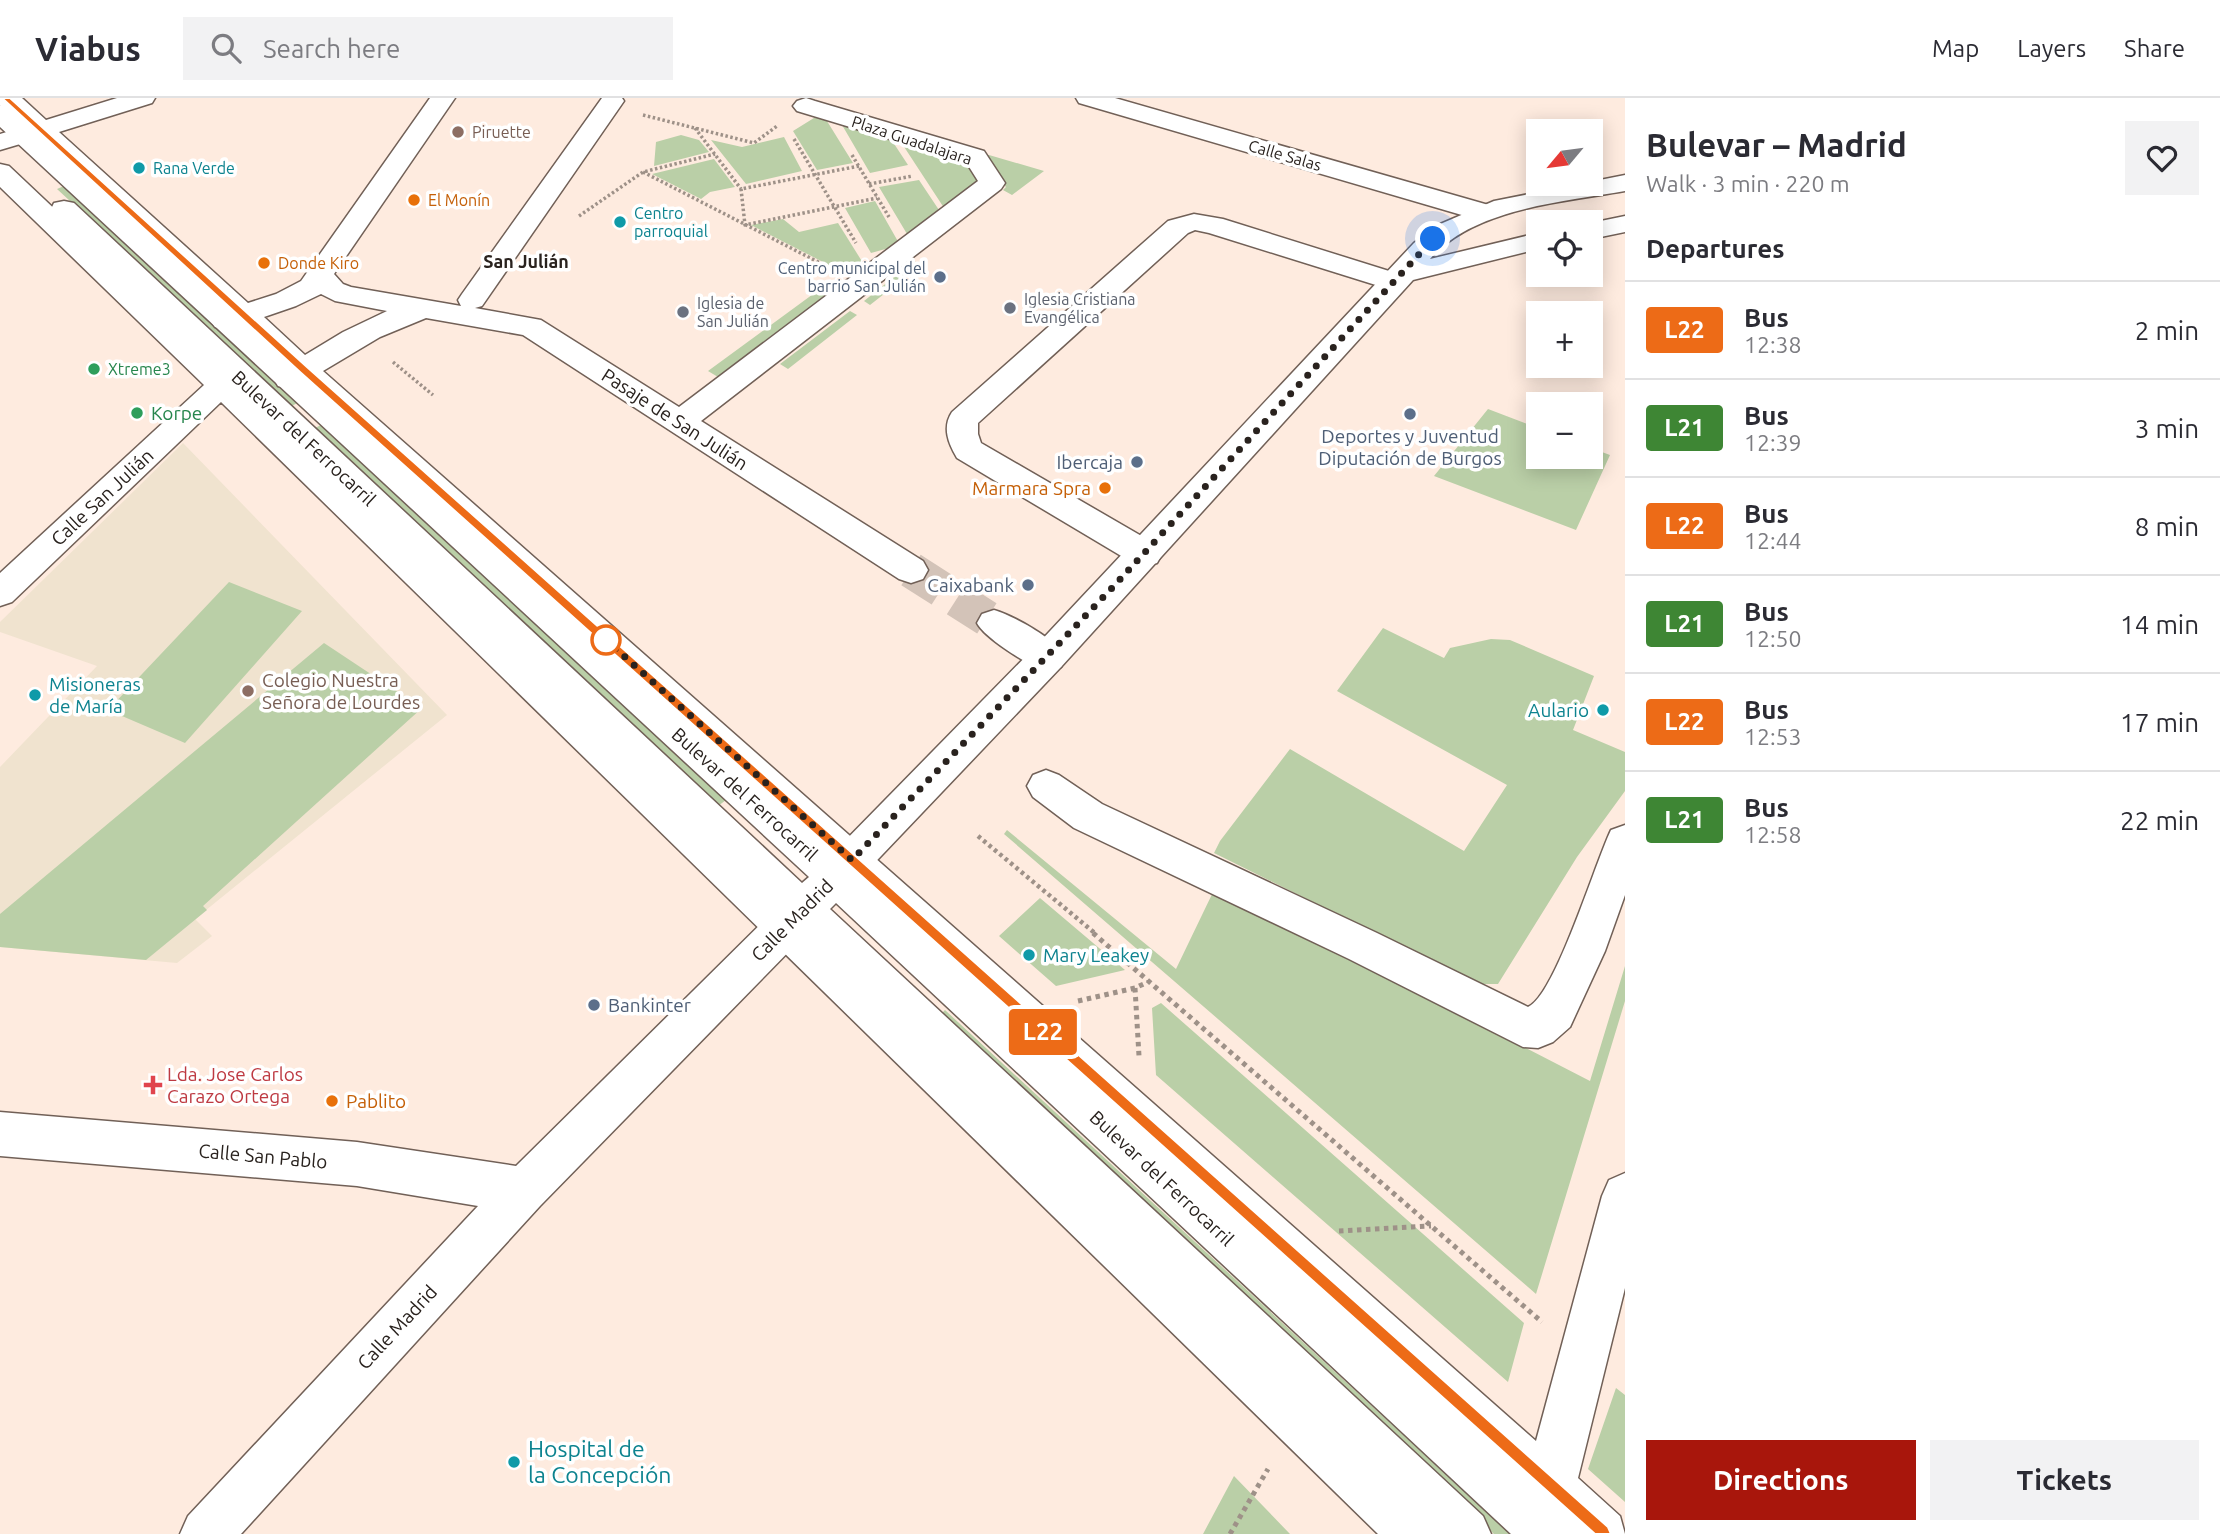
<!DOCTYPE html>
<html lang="en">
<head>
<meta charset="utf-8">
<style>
  body { margin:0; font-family:Ubuntu,sans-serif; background:#f2f2f3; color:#2b2b33; height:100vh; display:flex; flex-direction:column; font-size:26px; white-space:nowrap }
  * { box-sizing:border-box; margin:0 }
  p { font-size:23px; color:#7c7c81 }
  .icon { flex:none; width:38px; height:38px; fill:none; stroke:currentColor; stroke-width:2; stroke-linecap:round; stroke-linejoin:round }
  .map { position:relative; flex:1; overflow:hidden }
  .panel { display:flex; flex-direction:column; background:#fff; width:595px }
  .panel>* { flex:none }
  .badge { padding:0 14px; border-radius:5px; font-size:24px; line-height:46px }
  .needle { width:46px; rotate:241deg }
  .buttons { position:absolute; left:1526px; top:21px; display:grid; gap:14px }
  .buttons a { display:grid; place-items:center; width:77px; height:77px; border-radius:0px; background:#fff; box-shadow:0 4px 18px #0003; font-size:35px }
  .you { position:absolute; width:35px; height:35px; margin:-18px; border:5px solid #fff; border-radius:50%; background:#1a73e8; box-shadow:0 0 0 10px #1a73e833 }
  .map>.badge { position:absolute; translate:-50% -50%; box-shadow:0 0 0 4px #fff }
  h2 { padding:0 21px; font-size:26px; line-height:63px }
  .round { display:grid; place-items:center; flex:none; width:74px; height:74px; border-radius:0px; background:#f2f2f3 }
  .overview { display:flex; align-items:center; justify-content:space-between; height:119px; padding:0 21px }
  h1 { font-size:33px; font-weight:700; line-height:52px }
  .cta { display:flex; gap:14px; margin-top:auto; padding:14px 21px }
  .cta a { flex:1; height:80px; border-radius:0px; background:#a8160c; color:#fff; font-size:28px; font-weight:700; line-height:80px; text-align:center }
  .cta a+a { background:#f2f2f3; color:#2b2b33 }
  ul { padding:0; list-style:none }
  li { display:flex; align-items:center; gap:21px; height:98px; padding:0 21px; border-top:2px solid #e1e1e2 }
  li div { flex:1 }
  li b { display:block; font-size:26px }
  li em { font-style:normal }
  li .badge { min-width:77px; font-weight:700; text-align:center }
  header { display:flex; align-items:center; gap:42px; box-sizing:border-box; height:98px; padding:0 35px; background:#fff; border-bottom:2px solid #e1e1e2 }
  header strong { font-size:33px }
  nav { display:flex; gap:38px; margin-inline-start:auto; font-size:24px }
  .search { width:490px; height:63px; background:#f2f2f3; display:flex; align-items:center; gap:18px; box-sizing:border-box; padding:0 24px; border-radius:0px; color:#7c7c81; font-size:26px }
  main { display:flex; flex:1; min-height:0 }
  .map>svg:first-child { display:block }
</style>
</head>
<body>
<header>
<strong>Viabus</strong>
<div class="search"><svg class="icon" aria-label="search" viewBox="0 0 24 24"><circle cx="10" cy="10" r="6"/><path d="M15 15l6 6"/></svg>Search here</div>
<nav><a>Map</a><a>Layers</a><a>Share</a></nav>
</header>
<main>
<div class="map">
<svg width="1625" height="1436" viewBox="0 0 1625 1436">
  <rect width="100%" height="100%" fill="#feebdf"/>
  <!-- education -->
  <path fill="#f0e3cf" d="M 183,345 L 447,617 L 195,821 L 212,838 L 177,865 L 0,849 L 0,669 L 97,568 L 0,534 L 0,524 Z"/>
  <!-- green -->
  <path fill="#bacfa7" d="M 822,15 L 853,65 L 817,72 L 793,33 Z
    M 838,20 L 887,35 L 908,67 L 870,75 Z
    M 681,37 L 699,42 L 709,54 L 654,68 L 656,44 Z
    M 897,38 L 973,61 L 988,85 L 948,116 Z
    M 784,39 L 802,73 L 746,86 L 711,42 L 742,49 Z
    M 979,57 L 989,57 L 1044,73 L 1012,97 L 1003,92 L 1006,89 Z
    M 714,61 L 735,89 L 710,94 L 701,101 L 652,76 Z
    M 919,82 L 943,118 L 910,141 L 879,89 Z
    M 64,88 L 297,305 L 292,308 L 57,91 Z
    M 875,103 L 900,147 L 871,155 L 845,110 Z
    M 783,121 L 799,134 L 838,125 L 868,173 L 856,181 L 751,127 Z
    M 914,163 L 921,167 L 870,207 L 864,203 Z
    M 820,191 L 835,199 L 723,282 L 708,273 Z
    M 850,213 L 857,217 L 788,271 L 780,266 Z
    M 1488,311 L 1538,330 L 1538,359 L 1591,359 L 1591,350 L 1610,357 L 1576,432 L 1434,378 Z
    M 321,327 L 726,702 L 718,708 L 313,331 Z
    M 229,484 L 302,513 L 185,645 L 108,612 Z
    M 1383,530 L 1444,560 L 1450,550 L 1491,541 L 1510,542 L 1594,578 L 1573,632 L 1625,654 L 1625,693 L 1577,759 L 1498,886 L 1478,886 L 1214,755 L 1220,743 L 1290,651 L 1464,753 L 1507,687 L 1337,593 Z
    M 324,545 L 422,610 L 203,808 L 207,812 L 146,862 L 0,849 L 0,816 Z
    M 1007,732 L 1176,871 L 1215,790 L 1590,983 L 1625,868 L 1625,903 L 1536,1196 L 1004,736 Z
    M 1040,800 L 1125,872 L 1056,888 L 999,838 Z
    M 1161,905 L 1524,1225 L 1508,1284 L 1156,977 L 1152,910 Z
    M 945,912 L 1510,1436 L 1494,1436 L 939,918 Z
    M 1616,1290 L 1625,1297 L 1625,1404 L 1588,1371 Z
    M 1234,1378 L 1290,1436 L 1203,1436 Z"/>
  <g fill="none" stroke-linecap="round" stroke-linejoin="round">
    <!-- minor-tunnel -->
    <path stroke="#d3c3b8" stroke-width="36" stroke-dasharray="36 18" stroke-linecap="butt" d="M 911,472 L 994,525"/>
    <defs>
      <path id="minor" d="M 0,0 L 22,0 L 46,22 L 117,0 L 155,0 L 152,5 L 59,34 L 248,205 L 276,196 L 301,183 L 430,0 L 455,0 L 334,176 L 343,186 L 351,189 L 461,208 L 458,202 L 462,196 L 602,0 L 622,0 L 624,3 L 482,208 L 475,210 L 541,222 L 679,309 L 978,83 L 966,64 L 797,13 L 793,8 L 797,3 L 806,0 L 815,3 L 984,53 L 1005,85 L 1001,91 L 701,323 L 923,463 L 928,472 L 923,481 L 911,485 L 899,481 L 523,237 L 426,220 L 380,239 L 323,273 L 1536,1343 L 1602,1098 L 1609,1082 L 1625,1075 L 1625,1190 L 1578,1380 L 1620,1418 L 1625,1436 L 1563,1436 L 1558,1431 L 1542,1436 L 1526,1429 L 1518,1411 L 1522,1398 L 302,287 L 289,291 L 278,288 L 274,281 L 284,270 L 238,228 L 225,231 L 215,229 L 210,222 L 215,215 L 222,213 L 37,41 L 0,52 L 0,36 L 23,29 L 0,7 ZM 321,196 L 335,203 L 387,213 L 343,234 L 305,257 L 264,219 L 296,208 Z
        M 1076,0 L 1115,0 L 1492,108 L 1496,114 L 1492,120 L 1482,122 L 1472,120 L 1079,5 Z
        M 0,66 L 9,68 L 224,271 L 237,267 L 248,270 L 252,277 L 242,288 L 1433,1418 L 1441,1436 L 1378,1436 L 221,304 L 12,504 L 0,508 L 0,475 L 204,287 L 0,89 Z
        M 1194,116 L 1223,121 L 1405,178 L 1409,184 L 1405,190 L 1395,193 L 1209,135 L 1195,132 L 1188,135 L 978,325 L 978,336 L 981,345 L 1157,447 L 1162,456 L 1157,465 L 1145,468 L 1133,465 L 957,360 C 948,345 942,329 952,314 L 1168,123 Z
        M 994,512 C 1014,518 1056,541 1066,559 L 1061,569 C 1055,571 1050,573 1045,572 C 1028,568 984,539 977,525 L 982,516 Z
        M 1046,672 L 1059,677 L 1102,706 L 1377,835 L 1528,909 C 1555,898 1595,765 1611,732 L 1625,727 L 1625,797 L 1605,853 L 1570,929 L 1553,944 L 1538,950 L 1523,949 L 1349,861 L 1074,730 L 1033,699 L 1027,688 L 1033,677 Z"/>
      <path id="major" d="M 0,7 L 9,10 L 835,753 L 1035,549 L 1414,145 L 1438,127 L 1494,103 L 1625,77 L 1625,93 C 1564,104 1473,110 1430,161 L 1538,135 L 1538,151 L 1413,182 L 1061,569 L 862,778 L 1567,1418 L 1575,1436 L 1511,1436 L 836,805 L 830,811 L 1483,1418 L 1491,1436 L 1427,1436 L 804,838 L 540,1108 L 241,1436 L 180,1436 L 188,1418 L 478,1108 L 357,1088 L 0,1058 L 0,1014 L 357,1044 L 516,1068 L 776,811 L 54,117 L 51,111 L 54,105 L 64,103 L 74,105 L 802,785 L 809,779 L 0,29 Z
        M 1625,118 L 1625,134 L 1591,141 L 1591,125 Z"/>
    </defs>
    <!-- minor casing -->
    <use href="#minor" stroke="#716057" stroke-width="3"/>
    <!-- major casing -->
    <use href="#major" stroke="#716057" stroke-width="3"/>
    <!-- path-far2 -->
    <path stroke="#9e9188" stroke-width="3.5" stroke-dasharray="2.5 2.5" stroke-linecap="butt" d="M 643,17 L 754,45 L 777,28
      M 695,30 L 741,91
      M 794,41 L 856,145
      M 852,57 L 889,119
      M 859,68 L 741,91 L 745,127 L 877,100
      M 643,74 L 824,167
      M 869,86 L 913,78
      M 579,118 L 643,74 L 715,56
      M 393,264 L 433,297"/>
    <!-- path-far1 -->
    <path stroke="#9e9188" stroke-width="4.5" stroke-dasharray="3.5 3.5" stroke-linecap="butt" d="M 978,738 L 1096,836"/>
    <!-- path -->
    <path stroke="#9e9188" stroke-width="5" stroke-dasharray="4.5 4.5" stroke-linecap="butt" d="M 1093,835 L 1542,1224
      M 1135,890 L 1139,958
      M 1078,903 L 1135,890 L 1150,883
      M 1339,1133 L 1431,1128
      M 1230,1436 L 1268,1371"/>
    <!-- minor -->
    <use href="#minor" fill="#fff" fill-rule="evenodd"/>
    <!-- major -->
    <use href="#major" fill="#fff" fill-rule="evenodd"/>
  </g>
  <!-- line -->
  <path fill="#ed6b17" stroke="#fff" stroke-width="2" d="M 2,0 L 10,0 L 307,269 L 1608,1429 L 1611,1436 L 1595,1436 L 300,274 Z"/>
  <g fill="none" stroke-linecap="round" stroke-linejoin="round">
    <!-- walk -->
    <path stroke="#29221e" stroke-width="7" stroke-dasharray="0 12.6" d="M 606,542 L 852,762 L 1112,490 L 1433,141"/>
  </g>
  <!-- markers -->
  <g fill="#8d6e63" stroke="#fff" stroke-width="2.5">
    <circle cx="458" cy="34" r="7"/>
    <circle cx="248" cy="593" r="7"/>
  </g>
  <g fill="#0f9aa8" stroke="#fff" stroke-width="2.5">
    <circle cx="139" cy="70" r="7"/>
    <circle cx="620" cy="124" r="7"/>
    <circle cx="35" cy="597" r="7"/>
    <circle cx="1603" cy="612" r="7"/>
    <circle cx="1029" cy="857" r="7"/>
    <circle cx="514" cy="1364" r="7"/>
  </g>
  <g fill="#e8710a" stroke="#fff" stroke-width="2.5">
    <circle cx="414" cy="102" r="7"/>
    <circle cx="264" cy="165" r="7"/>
    <circle cx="1105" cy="390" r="7"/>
    <circle cx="332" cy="1003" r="7"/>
  </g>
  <g fill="#5c6f8a" stroke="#fff" stroke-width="2.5">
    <circle cx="940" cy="179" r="7"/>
    <circle cx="1410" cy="316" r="7"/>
    <circle cx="1137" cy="364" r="7"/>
    <circle cx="1028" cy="487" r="7"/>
    <circle cx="594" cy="907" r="7"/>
  </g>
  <g fill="#6b7280" stroke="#fff" stroke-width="2.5">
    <circle cx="1010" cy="210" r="7"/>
    <circle cx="683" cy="214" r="7"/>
  </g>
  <g fill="#2e9e5b" stroke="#fff" stroke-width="2.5">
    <circle cx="94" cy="271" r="7"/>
    <circle cx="137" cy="315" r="7"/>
  </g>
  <circle fill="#fff" stroke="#ed6b17" stroke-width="3.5" cx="606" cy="542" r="14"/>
  <path fill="#e0444e" stroke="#fff" stroke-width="2.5" d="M149.5 976.5h7v7h7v7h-7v7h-7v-7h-7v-7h7z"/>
  <g text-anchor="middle" stroke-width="7" stroke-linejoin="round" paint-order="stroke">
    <!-- far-education labels -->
    <g font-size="16" fill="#785e54" stroke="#fff" text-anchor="start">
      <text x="472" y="40">Piruette</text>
    </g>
    <!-- far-street labels -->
    <g font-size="16" fill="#29221e" stroke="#fff">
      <text transform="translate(912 42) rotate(18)" y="6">Plaza Guadalajara</text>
      <text transform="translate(1285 57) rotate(16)" y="6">Calle Salas</text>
    </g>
    <!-- far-culture labels -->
    <g font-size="16" fill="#0d838f" stroke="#fff" text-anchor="start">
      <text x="153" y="76">Rana Verde</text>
      <text x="634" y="121">Centro<tspan x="634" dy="18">parroquial</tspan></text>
    </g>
    <!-- far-food labels -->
    <g font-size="16" fill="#c56008" stroke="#fff" text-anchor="start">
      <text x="428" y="108">El Monín</text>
      <text x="278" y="171">Donde Kiro</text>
    </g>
    <!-- far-service labels -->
    <g font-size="16" fill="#4e5e75" stroke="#fff" text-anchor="end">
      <text x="926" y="176">Centro municipal del<tspan x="926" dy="18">barrio San Julián</tspan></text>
    </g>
    <!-- far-worship labels -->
    <g font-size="16" fill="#5b616d" stroke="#fff" text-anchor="start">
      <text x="1024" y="207">Iglesia Cristiana<tspan x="1024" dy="18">Evangélica</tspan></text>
      <text x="697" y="211">Iglesia de<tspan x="697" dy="18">San Julián</tspan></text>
    </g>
    <!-- far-leisure labels -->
    <g font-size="16" fill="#27864d" stroke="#fff" text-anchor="start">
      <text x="108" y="277">Xtreme3</text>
    </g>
    <!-- far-neighbourhood labels -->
    <g font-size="18" font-weight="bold" fill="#29221e" stroke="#fff">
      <text x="526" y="170">San Julián</text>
    </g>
    <!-- leisure labels -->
    <g font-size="19" fill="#27864d" stroke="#fff" text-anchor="start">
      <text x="151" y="322">Korpe</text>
    </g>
    <!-- street labels -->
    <g font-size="19" fill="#29221e" stroke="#fff">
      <text transform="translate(675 321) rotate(33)" y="7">Pasaje de San Julián</text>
      <text transform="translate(304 340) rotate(43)" y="7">Bulevar del Ferrocarril</text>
      <text transform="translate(102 399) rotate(-43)" y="7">Calle San Julián</text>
      <text transform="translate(745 696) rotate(42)" y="7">Bulevar del Ferrocarril</text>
      <text transform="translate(792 822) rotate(-45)" y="7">Calle Madrid</text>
      <text transform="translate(263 1058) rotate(5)" y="7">Calle San Pablo</text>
      <text transform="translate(1162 1080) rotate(43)" y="7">Bulevar del Ferrocarril</text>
      <text transform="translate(397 1229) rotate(-47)" y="7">Calle Madrid</text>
    </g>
    <!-- service labels -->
    <g font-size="19" fill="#4e5e75" stroke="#fff" text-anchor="end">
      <text x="1410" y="345" text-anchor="middle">Deportes y Juventud<tspan x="1410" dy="22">Diputación de Burgos</tspan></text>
      <text x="1123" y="371">Ibercaja</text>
      <text x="1014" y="494">Caixabank</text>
      <text x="608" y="914" text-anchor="start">Bankinter</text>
    </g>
    <!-- food labels -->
    <g font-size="19" fill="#c56008" stroke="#fff" text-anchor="end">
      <text x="1091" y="397">Marmara Spra</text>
      <text x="346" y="1010" text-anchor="start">Pablito</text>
    </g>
    <!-- education labels -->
    <g font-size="19" fill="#785e54" stroke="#fff" text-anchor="start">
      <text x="262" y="589">Colegio Nuestra<tspan x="262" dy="22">Señora de Lourdes</tspan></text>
    </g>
    <!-- culture labels -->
    <g font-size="19" fill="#0d838f" stroke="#fff" text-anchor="start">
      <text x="49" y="593">Misioneras<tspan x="49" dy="22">de María</tspan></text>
      <text x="1589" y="619" text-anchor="end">Aulario</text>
      <text x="1043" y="864">Mary Leakey</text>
    </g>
    <!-- health labels -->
    <g font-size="19" fill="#be3a42" stroke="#fff" text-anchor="start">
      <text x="167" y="983">Lda. Jose Carlos<tspan x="167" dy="22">Carazo Ortega</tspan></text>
    </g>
    <!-- near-culture labels -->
    <g font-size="23" fill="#0d838f" stroke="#fff" text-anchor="start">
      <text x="528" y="1359">Hospital de<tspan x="528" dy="26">la Concepción</tspan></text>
    </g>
  </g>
</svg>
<div class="buttons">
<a><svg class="needle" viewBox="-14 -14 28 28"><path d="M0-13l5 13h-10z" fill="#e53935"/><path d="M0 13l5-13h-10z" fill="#7c7c81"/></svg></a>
<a><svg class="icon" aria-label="locate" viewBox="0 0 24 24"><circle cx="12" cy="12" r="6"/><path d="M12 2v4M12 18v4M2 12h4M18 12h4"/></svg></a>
<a>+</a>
<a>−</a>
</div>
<div class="you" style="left:1433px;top:141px"></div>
<b class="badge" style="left:1043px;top:934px;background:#ed6b17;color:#fff">L22</b>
</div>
<section class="panel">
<div class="overview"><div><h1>Bulevar – Madrid</h1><p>Walk · 3 min · 220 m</p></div><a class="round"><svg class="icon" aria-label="heart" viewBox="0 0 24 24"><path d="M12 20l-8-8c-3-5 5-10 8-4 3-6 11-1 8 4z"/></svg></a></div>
<h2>Departures</h2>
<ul>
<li><span class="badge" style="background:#ed6b17;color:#fff">L22</span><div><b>Bus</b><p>12:38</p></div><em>2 min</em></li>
<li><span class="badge" style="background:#3e8634;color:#fff">L21</span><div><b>Bus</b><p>12:39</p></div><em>3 min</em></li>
<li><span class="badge" style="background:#ed6b17;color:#fff">L22</span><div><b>Bus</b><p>12:44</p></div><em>8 min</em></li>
<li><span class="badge" style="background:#3e8634;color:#fff">L21</span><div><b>Bus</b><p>12:50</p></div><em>14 min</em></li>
<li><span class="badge" style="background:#ed6b17;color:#fff">L22</span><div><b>Bus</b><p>12:53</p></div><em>17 min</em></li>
<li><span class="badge" style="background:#3e8634;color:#fff">L21</span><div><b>Bus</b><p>12:58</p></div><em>22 min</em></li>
</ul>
<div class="cta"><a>Directions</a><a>Tickets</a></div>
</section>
</main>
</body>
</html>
